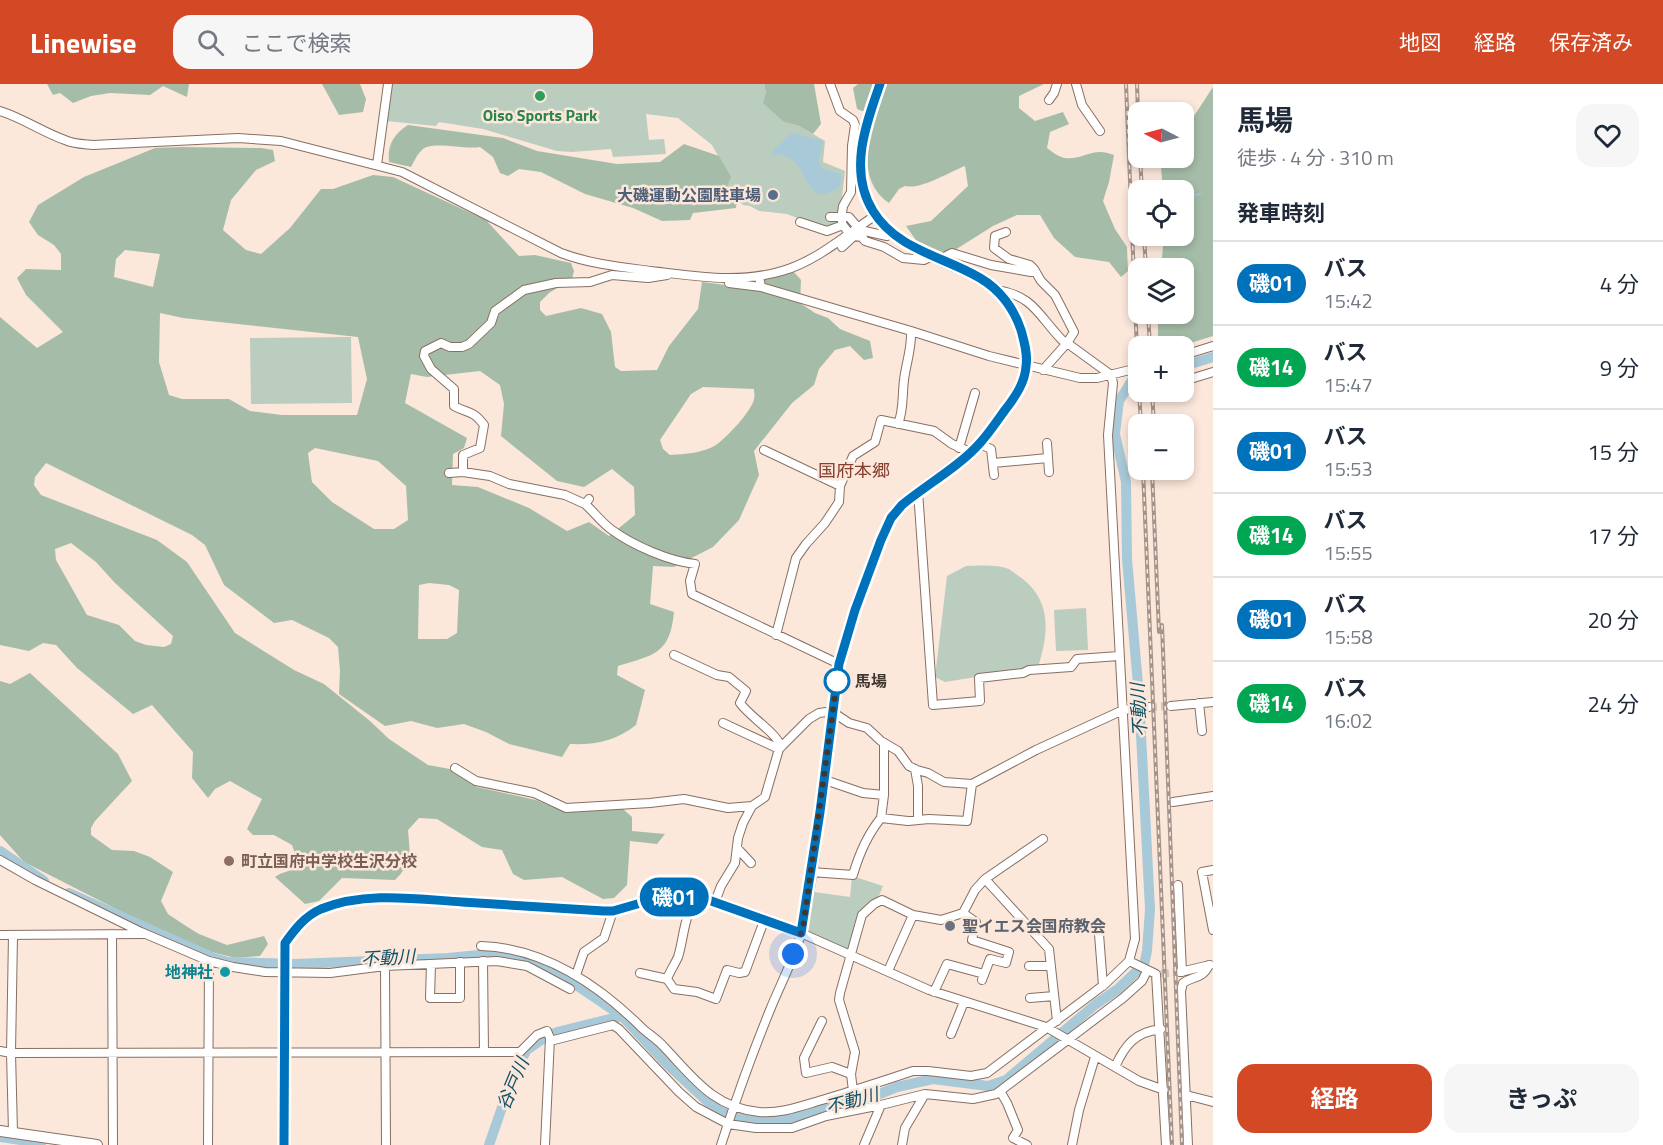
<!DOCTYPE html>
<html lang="ja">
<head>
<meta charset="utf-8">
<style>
  body { margin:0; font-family:"Titillium Web","Noto Sans JP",sans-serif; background:#f6f6f7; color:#1f2937; height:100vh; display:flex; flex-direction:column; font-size:22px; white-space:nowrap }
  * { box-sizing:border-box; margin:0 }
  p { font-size:20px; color:#747a83 }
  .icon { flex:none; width:33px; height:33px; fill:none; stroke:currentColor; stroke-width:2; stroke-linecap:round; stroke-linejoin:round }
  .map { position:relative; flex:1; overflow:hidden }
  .drawer { display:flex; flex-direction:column; background:#fff; width:450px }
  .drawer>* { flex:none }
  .badge { padding:0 12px; border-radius:20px; font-size:21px; line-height:39px }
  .needle { width:39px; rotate:276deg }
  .controls { position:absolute; left:1128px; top:18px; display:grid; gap:12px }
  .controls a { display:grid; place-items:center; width:66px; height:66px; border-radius:12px; background:#fff; box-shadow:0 3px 9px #0003; font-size:30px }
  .you { position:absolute; width:30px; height:30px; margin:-15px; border:4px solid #fff; border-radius:50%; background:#1a73e8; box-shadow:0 0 0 9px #1a73e833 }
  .map>.badge { position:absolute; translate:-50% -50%; box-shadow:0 0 0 3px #fff }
  h2 { padding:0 24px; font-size:22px; line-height:54px }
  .round { display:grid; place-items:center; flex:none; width:63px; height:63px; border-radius:18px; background:#f6f6f7 }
  .summary { display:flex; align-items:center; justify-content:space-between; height:102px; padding:0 24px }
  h1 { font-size:28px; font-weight:700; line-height:45px }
  .primary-button { display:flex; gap:12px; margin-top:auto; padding:12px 24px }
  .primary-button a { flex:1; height:69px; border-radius:18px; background:#d34926; color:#fff; font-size:24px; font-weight:700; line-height:69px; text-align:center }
  .primary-button a+a { background:#f6f6f7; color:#1f2937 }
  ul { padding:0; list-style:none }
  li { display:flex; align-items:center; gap:18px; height:84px; padding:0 24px; border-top:2px solid #e0e1e3 }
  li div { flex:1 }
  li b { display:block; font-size:22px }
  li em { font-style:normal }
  li .badge { min-width:66px; font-weight:700; text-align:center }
  header { display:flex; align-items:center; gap:36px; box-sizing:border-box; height:84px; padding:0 30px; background:#d34926; color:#fff }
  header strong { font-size:28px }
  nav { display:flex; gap:33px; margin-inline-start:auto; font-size:21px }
  .search { width:420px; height:54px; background:#f6f6f7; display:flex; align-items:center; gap:15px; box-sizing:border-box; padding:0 21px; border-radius:18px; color:#747a83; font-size:22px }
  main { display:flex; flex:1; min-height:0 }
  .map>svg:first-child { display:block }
</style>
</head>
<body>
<header>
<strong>Linewise</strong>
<div class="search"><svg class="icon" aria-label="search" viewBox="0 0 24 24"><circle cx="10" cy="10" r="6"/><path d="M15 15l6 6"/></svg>ここで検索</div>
<nav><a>地図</a><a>経路</a><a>保存済み</a></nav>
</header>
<main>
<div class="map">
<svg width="1213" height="1061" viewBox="0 0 1213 1061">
  <rect width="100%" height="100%" fill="#fce7db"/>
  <!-- green -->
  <path fill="#bbcdbe" d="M 391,0 L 764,0 L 766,9 L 784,38 L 799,42 L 825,57 L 823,78 L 845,87 L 839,138 L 830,147 L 787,130 L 759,127 L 750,122 L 743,121 L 726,105 L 724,83 L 712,61 L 678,34 L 646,30 L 649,56 L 664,55 L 666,70 L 613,73 L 611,65 L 572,68 L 557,67 L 483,45 L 439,38 L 436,42 L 386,37 Z
    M 351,253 L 352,319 L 251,320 L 250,254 Z
    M 966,482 C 979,482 996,480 1009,485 C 1012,487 1017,491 1020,493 C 1052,516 1049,549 1038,583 L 945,598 L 935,593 L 947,492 Z
    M 1086,524 L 1088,566 L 1056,567 L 1054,526 Z
    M 852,792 L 883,802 L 877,816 L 866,821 L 850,866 L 806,848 L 814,808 L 850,813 Z"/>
  <!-- forest -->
  <path fill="#a5bda8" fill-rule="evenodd" d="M 47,0 L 189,0 L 187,13 L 163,2 L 150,11 L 110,9 L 91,12 L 73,19 L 60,9 L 53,11 Z
    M 322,0 L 360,0 L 366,15 L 363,28 L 339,31 Z
    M 764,0 L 814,0 L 821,40 L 813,50 L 799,42 L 784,38 L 763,19 L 766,9 Z
    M 858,0 L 1044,0 L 1019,12 L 1019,24 L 1035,37 L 1063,28 L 1069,40 L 1050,48 L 1047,64 C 1052,68 1059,73 1065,74 C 1085,76 1092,62 1114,71 L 1109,98 L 1103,117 L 1115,145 L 1127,163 L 1128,187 L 1121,193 L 1109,178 L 1075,173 L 1054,154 L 1040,131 L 1017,131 L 993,142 L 947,171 L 920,162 L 906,142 L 931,137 L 968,102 L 965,82 C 949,88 921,106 905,102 L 899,105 L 889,119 C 859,98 867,62 873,31 L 857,25 L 853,4 Z
    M 1213,3 L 1213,252 L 1181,262 L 1161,262 L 1158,261 L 1158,230 L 1184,230 L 1184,184 L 1161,184 L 1164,152 L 1184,152 L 1184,106 L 1163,106 L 1161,83 L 1156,74 L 1184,74 L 1184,63 L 1193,49 L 1194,32 Z
    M 408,41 L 503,54 L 537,67 L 617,80 L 660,78 L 684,60 L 719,72 L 731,93 L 726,105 L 737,116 L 736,124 L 693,129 L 690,136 L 662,137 L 633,124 L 585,110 L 541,88 L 519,85 L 508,92 L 500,89 L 493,73 L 480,63 C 465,66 431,56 422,66 C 417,70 414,78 411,83 L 389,78 C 387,61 394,50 408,41 Z
    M 180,63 L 261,64 L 273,66 L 275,77 L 256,86 L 231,116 L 223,146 L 246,166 L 261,170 L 290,144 L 321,105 L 333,105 L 373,91 L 393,93 L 486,136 L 519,172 L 535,171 L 571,179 L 574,187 L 572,195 L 549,209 L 540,218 L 540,226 L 546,232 L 581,224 L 602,230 L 611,248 L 615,283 L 621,287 L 657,286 L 669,262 L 698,225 L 702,198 L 749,204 L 773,192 L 793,187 L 801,196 L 800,219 L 815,229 L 828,234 L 840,245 L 870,257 L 873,274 L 864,276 L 850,262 L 835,266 L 819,285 L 814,301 L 792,319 L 754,367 L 759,391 L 739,436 L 713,463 L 674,483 L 653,482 L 650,520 L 674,528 C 670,570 654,571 618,582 L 617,591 L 645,606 L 636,641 C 616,657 595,661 570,660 L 562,673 L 509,660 L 486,648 L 464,640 L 437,644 L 411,637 L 385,642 L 339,610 L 340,587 L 338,563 L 329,554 L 292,536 L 274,539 L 224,501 L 205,461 L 192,451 L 46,379 L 35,393 L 34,401 L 41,411 L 157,456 L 187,478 L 235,549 L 294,586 L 324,600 L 370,637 L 389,655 L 428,681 L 450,685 L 477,703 L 536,716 L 565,728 L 614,717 L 632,733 L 632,747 L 665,750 L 657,760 L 630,757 L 627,801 L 614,814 L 603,815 L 562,793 L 524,796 L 513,790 L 502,766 L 482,763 L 437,735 L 419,734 L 408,746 C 410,771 413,778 395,796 L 342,794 L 319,817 L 305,820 L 275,793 C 283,787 291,788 299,781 L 292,761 L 274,751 L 253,751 L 247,745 L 262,715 L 230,697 L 215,705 L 208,714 L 192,694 L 193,668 L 152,621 L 133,630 L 77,584 L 56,561 L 43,559 L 29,567 L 0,561 L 0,233 L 37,264 L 63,248 L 26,211 L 17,194 L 26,185 L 61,186 L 61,170 L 54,161 L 38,151 L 29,138 L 38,121 L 84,93 L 155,64 ZM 125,166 L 160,170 L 153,203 L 114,193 L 116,175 ZM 160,229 L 183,234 L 358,253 L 367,295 L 357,331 L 282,331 L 250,327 L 229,315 L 182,315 L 169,311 L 159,278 ZM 480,287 L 500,301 L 504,320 L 501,352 L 557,397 L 584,403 L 612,385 L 634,403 L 635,431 L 609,452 L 589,438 L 567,447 L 529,424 L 478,403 L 452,401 L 453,370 L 464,364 L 467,354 L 405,319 L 411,290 L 427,293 ZM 703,303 L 754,305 C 754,309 755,312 754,315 C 752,327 726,354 716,361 C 703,369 685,370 670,371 L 663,365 L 660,356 L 691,310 ZM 315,364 L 378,377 L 406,402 L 408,436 L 394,445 L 374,445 L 332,418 L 312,398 L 308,369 ZM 71,459 L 96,478 L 115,499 L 173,552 L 171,560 L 164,563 L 146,561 L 135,557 L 119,541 L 87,531 L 56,476 L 55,465 ZM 429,499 L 449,501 L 459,506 L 457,549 L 447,555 L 418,555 L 419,501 Z
    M 30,589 L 118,670 L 132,697 L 95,737 L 91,744 L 91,751 L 112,766 L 134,767 L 150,773 L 173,788 L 161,817 L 168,830 L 186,842 L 199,850 L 227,861 L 264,852 L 268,860 L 260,872 L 236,874 L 203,866 L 126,830 L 24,778 L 0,751 L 0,597 L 10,600 Z"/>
  <!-- water -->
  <path fill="#a8c9d7" d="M 792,49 L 823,57 L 818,79 L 821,80 L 820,84 L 841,90 L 840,102 C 805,130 810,80 785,72 C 781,70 775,71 771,71 L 773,66 Z"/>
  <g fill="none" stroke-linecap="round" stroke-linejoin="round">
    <!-- stream -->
    <path stroke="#a8c9d7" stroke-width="1.5" d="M 1184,112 L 1190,108 L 1195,111 L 1201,110
      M 878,1019 L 883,1009"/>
    <!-- river -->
    <path stroke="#a8c9d7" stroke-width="10" d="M 1184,282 L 1213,273
      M 0,767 L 44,797
      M 69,809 L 214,874 L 228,878 L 295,880 L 448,874 L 479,871 L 486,869 L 532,876 L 563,892 L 622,932 L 668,981 L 707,1017 L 725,1029 L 747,1036 L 763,1038 L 791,1034 L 847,1018 L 872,1013 L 897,1003 L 933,995 L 988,1002 L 1006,996 L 1096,920 L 1118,905 L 1136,888 L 1144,881 L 1147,867 L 1150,825 L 1139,612 L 1127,475 L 1126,398 L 1115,350 L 1119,317 L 1133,295 L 1138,294
      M 0,1053 L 41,1059
      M 489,1061 L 516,983 L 527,966 L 544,954 L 557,948 L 622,932"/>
    <!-- minor-tunnel -->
    <path stroke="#d7c4b9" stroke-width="8" stroke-dasharray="8 4" stroke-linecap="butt" d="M 869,31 L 880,0
      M 1149,623 L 1171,622
      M 1161,890 L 1180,888"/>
    <defs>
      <path id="minor" d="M 830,0 L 840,27 L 853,36 L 855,41 L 852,62 L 851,108 L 843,122 L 842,129 L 842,140 L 849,149
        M 1076,0 L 1082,21 L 1100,47
        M 1049,16 L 1054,9 L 1057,0
        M 0,27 C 23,34 42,48 65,56 C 73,60 83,60 93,61 L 238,54 L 281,57 L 402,88 L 561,169 C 590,180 621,183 651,187 C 696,192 738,200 782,187 C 817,177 847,150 876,131
        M 377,81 L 388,0
        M 830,133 L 849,133 L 860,146 L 887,152
        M 800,138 L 827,147 L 843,141
        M 842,163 L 854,152 L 862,153 L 865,157 L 884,163 L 903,174 L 924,176 L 932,172
        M 944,178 L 946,172 L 952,169 L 991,181 L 1031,188
        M 759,192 L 761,203 L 911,247 L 989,272 L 1080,294 L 1097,294 L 1134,285
        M 729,199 L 761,203
        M 996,206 C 1033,211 1038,231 1062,256 L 1067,259 L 1074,248 L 1055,211 L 1041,197 L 1034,185 L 1030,181 L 1009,175 L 994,164 L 995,152 L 1006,148
        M 1184,271 L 1213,262
        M 1184,281 L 1187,296 L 1213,288
        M 898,340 C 904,326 902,310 904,296 C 906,279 912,264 911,247
        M 1047,359 L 1049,388
        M 980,360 L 991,365 L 994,391
        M 959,364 L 975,309
        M 764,366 L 840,402
        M 993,379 L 1048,374
        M 463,388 L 463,371 L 480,364 L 484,341 C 472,325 468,330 454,322 L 454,305 L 431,285 L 424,272 L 425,267 L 441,259 L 450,263 L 462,263 L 469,260 L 491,239 L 495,227 L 524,206 L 556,199 L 590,198 L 612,191 L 648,194 L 667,191
        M 449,389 L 463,388 L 490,392 L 509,400 L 565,411 L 585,420
        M 918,407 L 933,621 L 980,617 L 979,594 L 1023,589 L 1029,586 L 1071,583 L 1077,575 L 1119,572
        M 589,415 L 585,420 C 594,428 602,439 612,446 C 634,462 669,477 695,480 L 690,497 L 692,510 L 839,580
        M 776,551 L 796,474 L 806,460 L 825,439 L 839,418 L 840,402 L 853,372 L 875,358 L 881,336 L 934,347 L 952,360 L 970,368
        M 674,571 L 717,591 L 729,593 L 746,607 L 740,619 C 751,634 776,648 781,663
        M 1199,619 L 1202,647
        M 1171,622 L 1213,618
        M 834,629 L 849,639 L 867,644 L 881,657 L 898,667 L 909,682 L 917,686 L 928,689 L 944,698 L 972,700
        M 723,639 L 779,665
        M 455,684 L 476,697 L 534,709 L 566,724 L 650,719 L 684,715 L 728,724 L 752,722
        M 915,685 L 918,702 L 918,736
        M 825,696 L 863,709 L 884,711 L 881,734
        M 884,711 L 884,659
        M 1173,718 L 1213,712
        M 1043,755 L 985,795 L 1049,865 L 1057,937
        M 737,764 L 751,779
        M 0,776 L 35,796 L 141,848 L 209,877 L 233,883 L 265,888 L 330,889 L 385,882 L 497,877 L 527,882 L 570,905
        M 1213,786 L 1202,788 L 1213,846
        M 811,788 L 853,791 C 859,770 868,750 881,734 L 908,737 L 929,735 L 967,737 L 972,700 L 1036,666 L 1123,626 L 1149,623
        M 1178,801 L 1182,888
        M 715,818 L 721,802 L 735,779 L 738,754 L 743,739 L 752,722 L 765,713 L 779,665 L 809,635 L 819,629 L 834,627
        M 963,829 L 976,838 L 972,856 L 1009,868 L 1006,879 L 990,875 L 982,896
        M 1098,837 L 1103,902
        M 112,850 L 113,1061
        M 0,851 L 143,850
        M 13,851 L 11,969 L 13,1048
        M 481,862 C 545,864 599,901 643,945 C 650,951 658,956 664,963 C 693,993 712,1023 759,1028 C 781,1030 801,1022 822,1016 C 852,1007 883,997 913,987 L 928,987 L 971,992 L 987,989 L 1105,900 L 1129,877 L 1135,855 L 1108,351 L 1113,299 L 1111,291 L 1067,259 L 1043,286
        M 483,877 L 484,968
        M 1129,877 L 1156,890 L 1166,1061
        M 431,880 L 430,914 L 460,914 L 460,878
        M 385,882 L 386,1061
        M 1029,882 L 1051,882
        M 888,887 L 913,831 L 941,836 L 963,829 L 975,806 L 985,795
        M 1180,888 L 1210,881
        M 640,889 L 667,895 L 674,905 L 697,908 L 716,915 L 727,886 L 739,889 L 745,888 L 764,837
        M 576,891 L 584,868 L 604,854 L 613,827
        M 667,895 C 670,887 675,880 678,873 C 684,855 684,824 700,813
        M 934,908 L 947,880 L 984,890
        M 1030,914 L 1054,912
        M 822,937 L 804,974 L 806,989 L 832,983 L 851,990
        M 951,950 L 964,918
        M 550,957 L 613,941 L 619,945 L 679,1008 L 696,1023 L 728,1040 L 756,1044 L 792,1044 L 826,1032 L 881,1021 L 864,1061
        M 0,967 L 11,969 L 520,968 L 537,951 L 547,947 L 550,954 L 545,1061
        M 1115,983 C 1125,961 1135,948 1161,945
        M 853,1007 L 851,990 L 855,968 L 839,916 L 840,909 L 862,831 L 874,820 L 882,816 L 913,831
        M 1000,1007 L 1007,1019 L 1018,1046 L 1013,1054 L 1027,1061
        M 1186,1011 L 1213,1018
        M 881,1021 L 925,1010
        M 208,1061 L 209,877
        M 284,1061 L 285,859 C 295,845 305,832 322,825 C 367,806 419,815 466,818 C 512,821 558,824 604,827 L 613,827 L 658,814 L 700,813 L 801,849 L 929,906 L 1046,943 L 1139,997 L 1164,1006
        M 721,1061 C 736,1015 752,970 770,926 C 780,901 798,867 803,842 C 821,756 825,667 839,581 C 846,542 865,493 881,456 C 901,407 942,395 978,361 C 988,352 995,339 1003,328 C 1014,314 1025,299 1026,280 C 1027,271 1025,260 1022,251 C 1005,190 956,190 910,162 C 860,131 853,84 869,31
        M 902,1061 L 905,1044 L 925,1010 L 973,1015 L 996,1010 L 1123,914 L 1142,897 L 1147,887
        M 1072,1061 L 1079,1026 L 1095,973
        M 1188,1061 L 1181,907 L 1183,899 C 1193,892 1203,895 1209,881"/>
      <path id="major" d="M 0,1047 L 97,1061"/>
    </defs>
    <!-- minor casing -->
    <use href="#minor" stroke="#877063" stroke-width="10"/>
    <!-- major casing -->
    <use href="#major" stroke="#877063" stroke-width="12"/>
    <!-- minor -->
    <use href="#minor" stroke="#fff" stroke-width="8"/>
    <!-- major -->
    <use href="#major" stroke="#fff" stroke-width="10"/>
    <defs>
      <path id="rail" d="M 1126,0 L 1138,291
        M 1137,0 L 1138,30
        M 1140,74 L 1142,106
        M 1144,152 L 1146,184
        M 1148,230 L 1150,262
        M 1139,308 L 1141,340
        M 1152,308 L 1154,340
        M 1143,386 L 1172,1061
        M 1152,386 L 1159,548
        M 1162,541 L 1182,1061"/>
    </defs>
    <!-- rail casing -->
    <use href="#rail" stroke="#a3938a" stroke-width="4"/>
    <!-- rail -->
    <use href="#rail" stroke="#fce7db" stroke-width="1.5" stroke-dasharray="4.5" stroke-linecap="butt"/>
  </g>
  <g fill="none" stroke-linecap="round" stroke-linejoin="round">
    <defs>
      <path id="line" d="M 284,1061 L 285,859 C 295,845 305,832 321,825 C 365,807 416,815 462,818 C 509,821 556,824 604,827 L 613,827 L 658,814 L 700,813 L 801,849 L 820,728 L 839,580 L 855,526 L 881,456 L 891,434 L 902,421 C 925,402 961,381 980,359 C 989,349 997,337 1005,326 C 1015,313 1025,299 1026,282 C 1028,270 1024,257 1021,246 C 1014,224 999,205 980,194 C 943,172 897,166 873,127 C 848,87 866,40 880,0"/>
    </defs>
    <!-- line casing -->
    <use href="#line" stroke="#fff" stroke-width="14"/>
    <!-- line -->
    <use href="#line" stroke="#0072bc" stroke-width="9"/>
    <!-- walk -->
    <path stroke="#413731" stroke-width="6" stroke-dasharray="0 10.8" d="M 793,870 L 803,844 L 837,597"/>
  </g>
  <!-- markers -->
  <circle fill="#2e9e5b" stroke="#fce7db" stroke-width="2" cx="540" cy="12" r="6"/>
  <circle fill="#5c6f8a" stroke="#fce7db" stroke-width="2" cx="773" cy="111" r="6"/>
  <circle fill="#fff" stroke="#0072bc" stroke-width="3" cx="837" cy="597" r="12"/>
  <circle fill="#8d6e63" stroke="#fce7db" stroke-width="2" cx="229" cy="777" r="6"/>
  <circle fill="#6b7280" stroke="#fce7db" stroke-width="2" cx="950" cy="842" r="6"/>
  <circle fill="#0f9aa8" stroke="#fce7db" stroke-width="2" cx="225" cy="888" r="6"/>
  <g text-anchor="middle" stroke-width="5" stroke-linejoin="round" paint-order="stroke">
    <!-- leisure labels -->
    <g font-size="16" font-weight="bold" fill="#27864d" stroke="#fce7db">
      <text x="540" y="37">Oiso Sports Park</text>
    </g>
    <!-- service labels -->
    <g font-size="16" font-weight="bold" fill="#4e5e75" stroke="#fce7db" text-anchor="end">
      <text x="761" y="117">大磯運動公園駐車場</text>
    </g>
    <!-- stop labels -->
    <g font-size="16" font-weight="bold" fill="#413731" stroke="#fce7db" text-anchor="start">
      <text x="855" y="603">馬場</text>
    </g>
    <!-- education labels -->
    <g font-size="16" font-weight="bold" fill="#785e54" stroke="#fce7db" text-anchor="start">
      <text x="241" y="783">町立国府中学校生沢分校</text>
    </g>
    <!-- worship labels -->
    <g font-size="16" font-weight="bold" fill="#5b616d" stroke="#fce7db" text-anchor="start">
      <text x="962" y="848">聖イエス会国府教会</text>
    </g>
    <!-- culture labels -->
    <g font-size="16" font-weight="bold" fill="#0d838f" stroke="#fce7db" text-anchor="end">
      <text x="213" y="894">地神社</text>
    </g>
    <!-- neighbourhood labels -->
    <g font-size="18" fill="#85402f" stroke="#fce7db">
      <text x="854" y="393">国府本郷</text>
    </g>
    <!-- water labels -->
    <g font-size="18" font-style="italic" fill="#105266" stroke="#fce7db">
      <text transform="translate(1139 626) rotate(-93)" y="6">不動川</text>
      <text transform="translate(388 874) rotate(-3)" y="6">不動川</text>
      <text transform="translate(513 1000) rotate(-67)" y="6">谷戸川</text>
      <text transform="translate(852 1017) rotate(-15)" y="6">不動川</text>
    </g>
  </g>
</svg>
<div class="controls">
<a><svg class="needle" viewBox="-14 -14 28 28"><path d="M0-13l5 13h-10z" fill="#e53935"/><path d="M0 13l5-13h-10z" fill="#747a83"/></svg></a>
<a><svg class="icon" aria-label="locate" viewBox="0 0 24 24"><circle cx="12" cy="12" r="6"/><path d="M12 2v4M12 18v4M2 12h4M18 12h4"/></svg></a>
<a><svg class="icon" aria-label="layers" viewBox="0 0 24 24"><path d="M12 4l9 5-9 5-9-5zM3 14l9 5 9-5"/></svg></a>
<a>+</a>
<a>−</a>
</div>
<div class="you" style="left:793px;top:870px"></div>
<b class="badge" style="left:674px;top:813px;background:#0072bc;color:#fff">磯01</b>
</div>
<section class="drawer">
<div class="summary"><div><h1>馬場</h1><p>徒歩 · 4 分 · 310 m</p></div><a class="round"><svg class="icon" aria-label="heart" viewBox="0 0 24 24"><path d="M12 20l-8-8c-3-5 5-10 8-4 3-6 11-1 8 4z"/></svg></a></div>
<h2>発車時刻</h2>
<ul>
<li><span class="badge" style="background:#0072bc;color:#fff">磯01</span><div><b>バス</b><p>15:42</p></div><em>4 分</em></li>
<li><span class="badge" style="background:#00a651;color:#fff">磯14</span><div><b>バス</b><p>15:47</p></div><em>9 分</em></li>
<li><span class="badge" style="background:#0072bc;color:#fff">磯01</span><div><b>バス</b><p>15:53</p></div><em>15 分</em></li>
<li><span class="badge" style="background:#00a651;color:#fff">磯14</span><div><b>バス</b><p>15:55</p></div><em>17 分</em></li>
<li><span class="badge" style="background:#0072bc;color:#fff">磯01</span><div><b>バス</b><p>15:58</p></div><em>20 分</em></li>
<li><span class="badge" style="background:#00a651;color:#fff">磯14</span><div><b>バス</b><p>16:02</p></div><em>24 分</em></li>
</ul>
<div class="primary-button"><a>経路</a><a>きっぷ</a></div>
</section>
</main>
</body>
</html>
